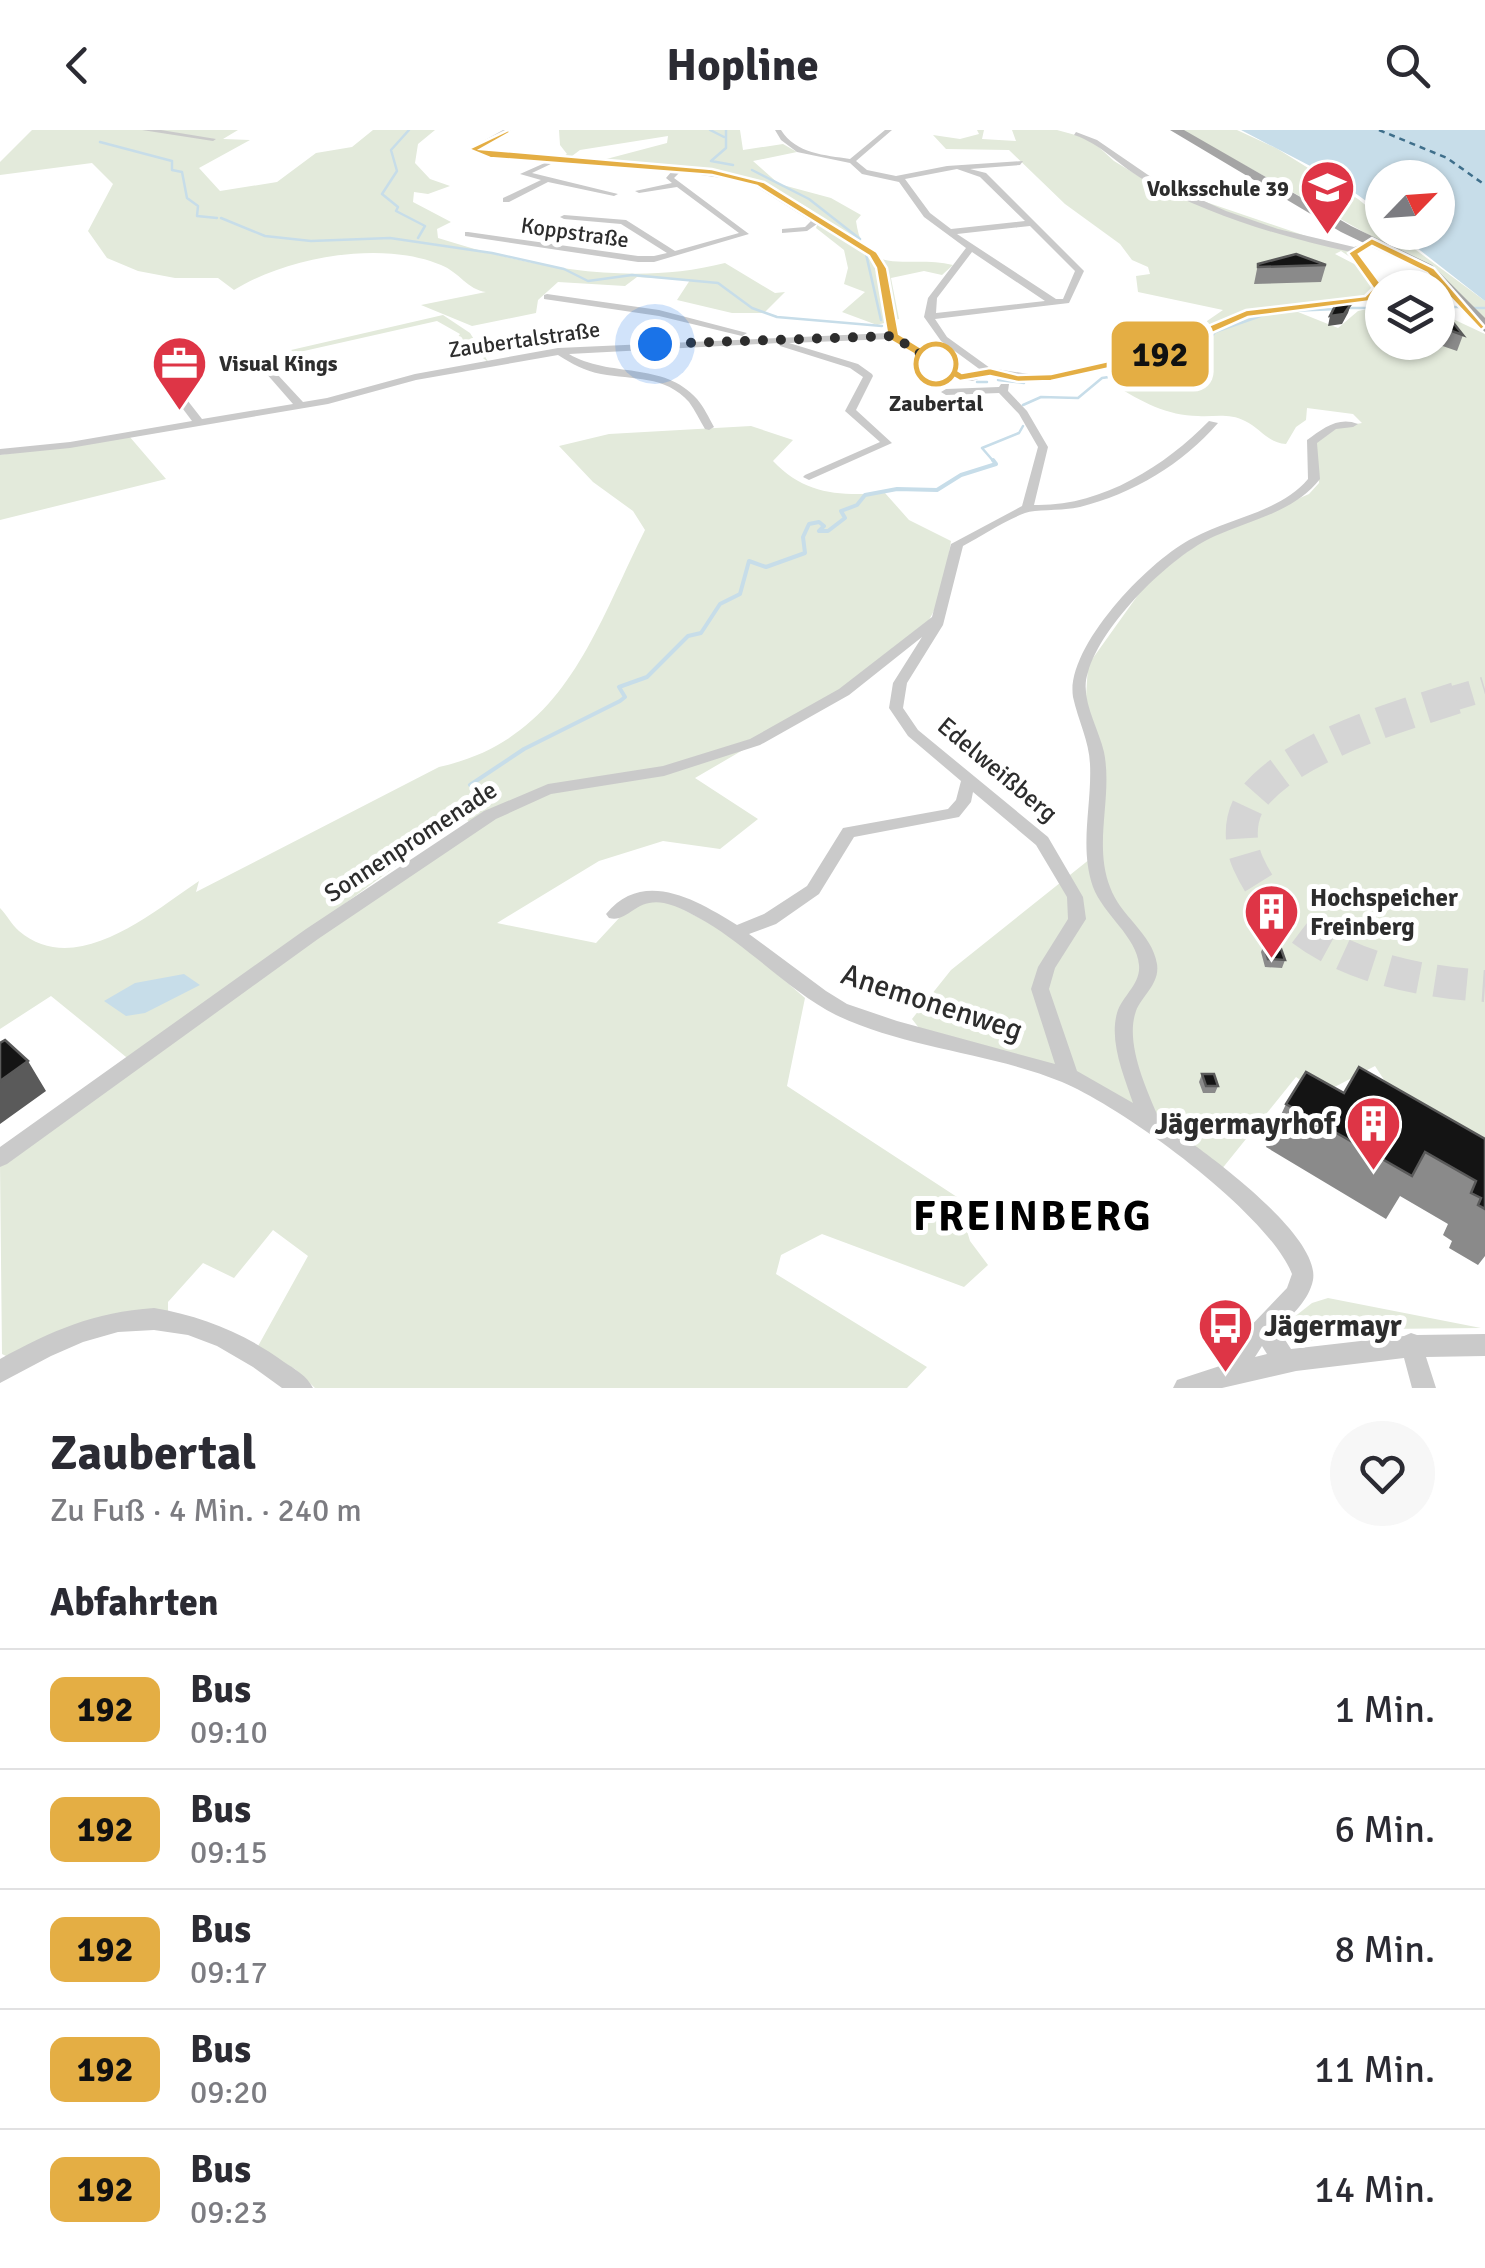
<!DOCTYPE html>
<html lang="de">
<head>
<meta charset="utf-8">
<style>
  body { margin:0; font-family:Signika,sans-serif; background:#f7f7f7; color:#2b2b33; height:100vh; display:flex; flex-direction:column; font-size:38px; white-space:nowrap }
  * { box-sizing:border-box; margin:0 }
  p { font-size:32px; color:#7c7c81 }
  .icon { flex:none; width:55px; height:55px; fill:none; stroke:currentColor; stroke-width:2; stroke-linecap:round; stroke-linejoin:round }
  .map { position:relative; height:1258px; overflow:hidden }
  .sheet { display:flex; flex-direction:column; background:#fff; flex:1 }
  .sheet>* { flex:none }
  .badge { padding:0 20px; border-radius:15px; font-size:35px; line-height:65px }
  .needle { width:65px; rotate:65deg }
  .tools { position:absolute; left:1365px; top:30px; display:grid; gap:20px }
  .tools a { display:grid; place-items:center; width:90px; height:90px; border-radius:50%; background:#fff; box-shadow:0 2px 8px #0004; font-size:50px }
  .you { position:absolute; width:50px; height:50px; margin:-25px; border:8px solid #fff; border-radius:50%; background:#1a73e8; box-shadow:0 0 0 15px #1a73e833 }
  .map>.badge { position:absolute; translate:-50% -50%; box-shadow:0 0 0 5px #fff }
  h2 { padding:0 50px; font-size:38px; line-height:90px }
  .round { display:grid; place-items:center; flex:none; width:105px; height:105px; border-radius:52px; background:#f7f7f7 }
  .headline { display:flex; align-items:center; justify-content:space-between; height:170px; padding:0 50px }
  h1 { font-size:48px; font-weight:700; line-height:75px }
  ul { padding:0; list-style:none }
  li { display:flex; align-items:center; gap:30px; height:120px; padding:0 50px; border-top:2px solid #e1e1e2 }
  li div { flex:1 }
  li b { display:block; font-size:38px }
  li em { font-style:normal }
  li .badge { min-width:110px; font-weight:700; text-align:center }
  header { display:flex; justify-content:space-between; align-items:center; height:130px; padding:0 50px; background:#fff; font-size:45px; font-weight:700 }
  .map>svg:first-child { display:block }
</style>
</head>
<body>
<header><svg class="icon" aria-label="back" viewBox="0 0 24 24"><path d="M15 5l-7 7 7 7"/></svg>Hopline<svg class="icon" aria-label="search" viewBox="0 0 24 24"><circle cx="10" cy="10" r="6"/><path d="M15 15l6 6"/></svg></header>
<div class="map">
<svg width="1485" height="1258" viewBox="0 0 1485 1258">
  <rect width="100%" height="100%" fill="#fff"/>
  <!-- green -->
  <path fill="#e3eadb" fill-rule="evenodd" d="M 32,0 L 238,0 L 223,9 L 250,10 L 199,38 L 220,61 L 277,52 L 316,23 L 352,17 L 373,0 L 435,0 L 418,14 L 415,33 L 430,49 L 450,56 L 428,64 L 414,62 L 413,72 L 451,92 L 437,99 L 438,108 C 529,137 631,157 725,133 L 775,163 L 785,162 L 764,183 L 732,183 L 677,170 L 690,150 L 637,147 L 625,156 L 558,152 L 538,170 L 536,183 L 472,196 L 421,175 L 486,162 C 468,160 459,142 441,135 C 382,110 287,127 234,160 L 218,148 L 175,148 L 138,141 L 107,128 L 88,101 L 113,54 L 92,33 L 0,45 L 0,32 Z
    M 559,0 L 740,0 L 743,20 L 783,14 L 797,22 L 753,31 L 779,54 L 831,68 L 861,85 L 856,91 C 864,150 908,124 953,135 L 942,145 L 924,141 L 891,148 L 899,189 L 877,195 L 842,182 L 865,162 L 844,154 L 848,138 L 844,120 L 816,98 L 820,87 C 746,29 648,38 559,29 L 567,24 L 560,15 ZM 668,6 L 667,13 L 595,32 L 568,29 L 580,20 Z
    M 977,0 L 984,0 L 982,9 L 1016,11 L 1012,0 L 1057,0 L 1090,9 L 1114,31 L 1150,53 L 1350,121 L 1350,127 L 1341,121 L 1335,124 L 1360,137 L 1375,161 L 1366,167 L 1293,180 L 1338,198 L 1358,181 L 1382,176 L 1382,212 L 1438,212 L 1438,182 L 1485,204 L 1485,1055 L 1400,974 L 1375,936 L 1321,964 L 1296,947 L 1221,1040 L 1131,974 L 919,898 L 912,889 L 951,840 L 1100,721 L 1086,567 L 1088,535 L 1148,451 L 1200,412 L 1309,364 L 1319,353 L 1316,311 L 1338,297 L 1362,293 L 1353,284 L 1307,278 L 1306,290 L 1296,297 L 1286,314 C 1268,313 1260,298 1245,291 C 1229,283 1215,287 1198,286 C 1168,286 1140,271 1116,256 L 1177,234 L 1215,200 L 1206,197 L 1207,191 L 1223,180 L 1138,162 L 1136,146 L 1150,144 L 1148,137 L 1132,130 L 1120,114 L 1065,74 L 1009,20 L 946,19 L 933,5 L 960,9 L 979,4 Z
    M 1182,0 L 1237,0 L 1276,18 L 1358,69 L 1374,82 L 1382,102 L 1393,103 L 1485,171 L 1485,190 L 1442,146 Z
    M 443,185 L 470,203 L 489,233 L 471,218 L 455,211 L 460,204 L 437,191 L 295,223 L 291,220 Z
    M 751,296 L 793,310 L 773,331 C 805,365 840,366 885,363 L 909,390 L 951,411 L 942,466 L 929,490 L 817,577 L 695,648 L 758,689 L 720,719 L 663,711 L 599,731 L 497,793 L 596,813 L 633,773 L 667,771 L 732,805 L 805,868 L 787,956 L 957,1067 L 970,1111 L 988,1135 L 964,1157 L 822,1104 L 781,1125 L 776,1144 L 927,1237 L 907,1258 L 315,1258 L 295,1239 L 257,1218 L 308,1126 L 273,1100 L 234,1148 L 203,1133 L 168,1172 L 168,1184 L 8,1227 L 2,1224 L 0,1034 L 473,696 L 465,688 L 430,711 L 131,931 L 51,866 L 0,899 L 0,778 C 6,784 12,795 19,801 C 76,849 151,783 199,751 L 196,762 L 439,637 C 564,609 593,504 645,400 L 633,381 L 593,352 L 559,316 L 609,304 Z
    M 129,306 L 166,349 L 0,390 L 0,325 Z
    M 1328,1168 L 1481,1198 L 1382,1199 L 1296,1213 L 1286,1207 L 1284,1195 L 1312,1173 Z"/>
  <!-- water -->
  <path fill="#c7dde9" d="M 1241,0 L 1485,0 L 1485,171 L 1398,103 L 1438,102 L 1438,48 L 1382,48 L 1382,92 L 1373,76 L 1337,50 Z
    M 184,844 L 200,855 L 145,883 L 126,886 L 104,871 L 135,853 Z"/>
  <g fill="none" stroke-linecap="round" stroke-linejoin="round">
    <!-- stream-far1 -->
    <path stroke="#c7dde9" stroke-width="2.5" d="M 409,0 L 391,20 L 397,41 L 382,64 L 398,77 L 396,81 L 425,96 L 418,108
      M 710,0 L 724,7
      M 726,0 L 726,18 L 711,31 L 733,35
      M 100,12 L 172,31 L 172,40 L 182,42 L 187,68 L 198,76 L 197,86 L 217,88
      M 752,40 L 809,69 L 860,109
      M 221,88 L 265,106 L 311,111 L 390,108 L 492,123 L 564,139 L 588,151 L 632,145 L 718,153 L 752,178 L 777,187 L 882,196
      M 866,124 L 881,190
      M 1438,177 L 1463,177
      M 1348,178 L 1382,178
      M 1472,178 L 1485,178
      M 1288,181 L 1339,179
      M 998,250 L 1024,253
      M 977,252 L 987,252
      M 1023,275 L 1041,267 L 1078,268 L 1102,248 L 1150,241 L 1203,219 L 1215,202 L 1269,183
      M 995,333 L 982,318 L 1019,303 L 1023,296"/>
    <!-- stream -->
    <path stroke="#c7dde9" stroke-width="4" d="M 470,655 L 524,619 L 620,571 L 625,567 L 619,557 L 647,547 L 688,506 L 701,503 L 720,474 L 740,464 L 749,431 L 766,437 L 805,423 L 803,407 L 809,394 L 819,392 L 824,396 L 819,401 L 828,401 L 845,388 L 841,381 L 857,375 L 865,365 L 897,359 L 937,360 L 961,345 L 996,334 L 993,330"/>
    <!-- ferry -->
    <path stroke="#3f6f8b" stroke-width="2.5" stroke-dasharray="6 5" stroke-linecap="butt" d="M 1379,0 L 1447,28 L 1485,55"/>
    <!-- highway-tunnel-far1 -->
    <path stroke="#d5d5d5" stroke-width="25" stroke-dasharray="25 12" stroke-linecap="butt" d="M 1448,570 L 1485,559"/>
    <!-- highway-tunnel -->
    <path stroke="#d5d5d5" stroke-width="32" stroke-dasharray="32 16" stroke-linecap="butt" d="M 1456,568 C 1394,588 1295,616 1253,668 C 1239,686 1239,713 1248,733 C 1289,824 1393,850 1485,856"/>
    <!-- street -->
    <path fill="#cacaca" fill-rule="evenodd" d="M 142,0 L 161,0 L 216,9 L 213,11 Z
      M 503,0 L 511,0 L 479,19 L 491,23 L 679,37 L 751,48 L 821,87 L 821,90 L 879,125 L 895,178 L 898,205 C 922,220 953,251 982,241 L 941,211 L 924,187 L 928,168 L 966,118 L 924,87 L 899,52 L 862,44 L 850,33 L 797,22 L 781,10 L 775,0 L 781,0 C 796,24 825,25 850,29 L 885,0 L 892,0 L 856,31 L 867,40 L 896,46 L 947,36 L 1023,31 L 1020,35 L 970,39 L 986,43 L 1084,141 L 1069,173 L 935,189 L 947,207 L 990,238 L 1041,246 L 1180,216 L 1205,198 L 1245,181 L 1368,166 L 1375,159 L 1349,126 L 1351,122 C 1280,107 1210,85 1146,51 C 1120,37 1102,14 1074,5 L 1076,2 L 1097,10 L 1151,47 L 1226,81 L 1278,99 L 1354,117 L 1375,110 L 1375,114 L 1361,119 L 1357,126 L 1383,158 L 1374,170 L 1247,187 L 1211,202 L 1186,220 L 1041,252 L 994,244 L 972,251 L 952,248 L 891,209 L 789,213 L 858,234 L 872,244 L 873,246 L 856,280 L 892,313 L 809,350 L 803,347 L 805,345 L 880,312 L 845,281 L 863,247 L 850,238 L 780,216 L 779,213 L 569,224 C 609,248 664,231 697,269 C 704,277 709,288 714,297 L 709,300 L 705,299 C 700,291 695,280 689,272 C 665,245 633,250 601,244 C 585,241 572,234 558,225 L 416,250 L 328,274 L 70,318 L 0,325 L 0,319 L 70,312 L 192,291 L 168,259 L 173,256 L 177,257 L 202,289 L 293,274 L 258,234 L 256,232 L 261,229 L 264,230 L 303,272 L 327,268 L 415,244 L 558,218 L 888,203 L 885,178 L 872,128 L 817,94 L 807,101 L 782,103 L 782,99 L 805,97 L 811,91 L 749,52 L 680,42 L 674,48 L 749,104 L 654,132 L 638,132 L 465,106 L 465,102 L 468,102 L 638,126 L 654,126 L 667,123 L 621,94 L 564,89 L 560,87 L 564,85 L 626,90 L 675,121 L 739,103 L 677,57 L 639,63 L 635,61 L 672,53 L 666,48 L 672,41 L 555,32 L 532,43 L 618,64 L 614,66 L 548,52 L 509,72 L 503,72 L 503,68 L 541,50 L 520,44 L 547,32 L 490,27 L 469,19 ZM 957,39 L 980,47 L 1025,91 L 951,99 L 930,83 L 905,49 ZM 1030,96 L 1075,141 L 1063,169 L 1056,169 L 957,104 ZM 972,122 L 1045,171 L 936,183 L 937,168 Z
      M 547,164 L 659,180 L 747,203 L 742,206 L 659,186 L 544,169 L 544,165 Z
      M 1001,254 L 1009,254 L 1008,261 L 1027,281 L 1048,317 L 1034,375 C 1100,377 1164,337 1209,291 L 1218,293 C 1183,334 1132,364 1080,377 C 1063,381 1037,379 1025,383 C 1004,391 983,405 963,416 L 943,495 L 907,553 L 903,578 L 918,600 L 1048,707 L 1083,767 L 1086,789 L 1055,838 L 1049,859 L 1077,941 L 1133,973 C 1124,946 1109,912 1117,883 C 1122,866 1141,854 1139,835 C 1137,807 1103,784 1093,757 C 1079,716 1092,676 1090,634 C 1089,611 1078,590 1073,567 C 1065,517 1150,429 1193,408 C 1230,388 1280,382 1308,349 L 1307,310 C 1323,298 1339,286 1358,294 L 1353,297 L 1336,299 L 1317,313 L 1320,349 C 1294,382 1251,390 1215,406 C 1170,426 1102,494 1088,542 C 1079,568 1098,596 1104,622 C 1113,667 1093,713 1110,757 C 1120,786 1152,803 1157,834 C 1160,854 1142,865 1136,881 C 1125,912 1145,956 1157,984 C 1162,997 1185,1008 1197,1017 C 1227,1039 1320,1110 1313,1150 C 1309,1170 1292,1185 1278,1199 L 1291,1219 L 1404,1206 L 1411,1203 L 1417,1205 L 1485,1204 L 1485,1226 L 1426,1227 L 1436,1258 L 1412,1258 L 1404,1228 L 1296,1241 L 1222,1258 L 1173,1258 L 1177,1250 L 1229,1233 L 1244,1203 L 1287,1158 L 1292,1144 C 1267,1082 1124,978 1062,952 C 989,922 907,919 836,885 C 792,863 750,818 706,792 C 693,785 679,776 664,773 C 634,768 629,793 609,788 L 606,784 C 643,738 697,770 737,795 L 764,784 L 807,756 L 843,698 L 948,679 L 956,670 L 961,651 L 908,606 L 889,578 L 893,553 L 922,507 L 849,565 L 760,615 L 664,646 L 551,664 L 496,689 L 318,809 L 7,1034 L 0,1037 L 0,1017 L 306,799 L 484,681 L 548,654 L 663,636 L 750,609 L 839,559 L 932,487 L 951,414 L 1022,376 L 1038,317 L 1019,284 L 999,263 L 946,265 L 941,262 L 946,259 L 999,257 ZM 973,662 L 1036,715 L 1067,767 L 1068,789 L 1038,837 L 1031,859 L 1055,934 L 897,891 L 847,874 L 826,861 L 749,804 L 776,794 L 819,764 L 854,707 L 959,687 L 971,672 ZM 1262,1216 L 1267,1224 L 1255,1227 Z
      M 154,1178 C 202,1186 244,1203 284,1232 C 295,1239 307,1246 313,1258 L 282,1258 L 253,1237 L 217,1216 L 188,1205 L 154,1200 L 118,1202 L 83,1212 L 51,1226 L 0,1253 L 0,1229 C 51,1201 94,1182 154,1178 Z"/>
    <!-- primary -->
    <path fill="#a5a5a5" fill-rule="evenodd" d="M 1170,0 L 1184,0 L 1351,96 L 1432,135 L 1485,188 L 1485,202 L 1422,141 L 1341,102 Z"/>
  </g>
  <!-- wall -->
  <path fill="#8a8a8a" d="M 1258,134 L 1326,135 L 1321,152 L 1254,154 Z
    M 1438,178 L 1463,205 L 1457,221 L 1431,212 L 1438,212 Z
    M 1264,815 L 1285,830 L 1282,838 L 1265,837 L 1261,822 Z
    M 1202,944 L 1218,956 L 1215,963 L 1203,963 L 1199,952 Z
    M 1344,963 L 1485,1009 L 1485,1126 L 1478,1135 L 1449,1118 L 1452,1111 L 1443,1105 L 1448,1094 L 1400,1066 L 1386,1089 L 1266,1017 L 1286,974 Z"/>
  <!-- shaded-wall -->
  <path fill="#5a5a5a" d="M 1351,174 L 1348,183 L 1342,194 L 1328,196 L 1330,186 Z
    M 28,931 L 46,961 L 0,994 L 0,951 Z"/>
  <!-- building -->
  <path fill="#141414" stroke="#5a5a5a" stroke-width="2.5" d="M 1296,124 L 1326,135 L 1258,137 L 1258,134 Z
    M 1336,174 L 1351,174 L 1344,184 L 1330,186 Z
    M 1440,176 L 1463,205 L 1438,196 L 1438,178 Z
    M 1264,815 L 1280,816 L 1285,830 L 1268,829 Z
    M 5,910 L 28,931 L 0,951 L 0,913 Z
    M 1359,937 L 1485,1009 L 1485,1079 L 1478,1075 L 1481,1068 L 1471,1063 L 1476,1051 L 1425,1022 L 1412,1046 L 1286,974 L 1306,942 L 1344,963 Z
    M 1202,944 L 1214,944 L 1218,956 L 1206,956 Z"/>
  <!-- line -->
  <path fill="#e4ae44" stroke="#fff" stroke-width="2.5" d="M 508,0 L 511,2 L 481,19 L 712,39 L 764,52 L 877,122 L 887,138 L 899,204 L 962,243 L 990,238 L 1018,245 L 1051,244 L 1179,215 L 1203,198 L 1246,180 L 1365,166 L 1373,158 L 1348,123 L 1372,108 L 1434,138 L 1485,197 L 1481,200 L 1427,143 L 1372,116 L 1359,124 L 1385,159 L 1372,171 L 1248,187 L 1212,203 L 1187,221 L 1051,251 L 1018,252 L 990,246 L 960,251 L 888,209 L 876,138 L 869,126 L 757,56 L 712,45 L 490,28 L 468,19 Z"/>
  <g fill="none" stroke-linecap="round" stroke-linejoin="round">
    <!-- walk -->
    <path stroke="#2d2d2d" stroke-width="10" stroke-dasharray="0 18" d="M 655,214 L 893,206 L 936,234"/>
  </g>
  <!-- icons -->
  <defs>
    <symbol id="school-pin" viewBox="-11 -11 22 30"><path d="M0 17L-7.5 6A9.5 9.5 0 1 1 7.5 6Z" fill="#de3546" stroke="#fff"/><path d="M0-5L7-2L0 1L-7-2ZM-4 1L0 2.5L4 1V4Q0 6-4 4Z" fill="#fff"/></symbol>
    <symbol id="office-pin" viewBox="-11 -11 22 30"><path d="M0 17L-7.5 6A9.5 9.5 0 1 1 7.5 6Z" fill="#de3546" stroke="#fff"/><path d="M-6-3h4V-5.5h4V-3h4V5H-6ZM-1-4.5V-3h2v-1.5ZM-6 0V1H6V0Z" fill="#fff"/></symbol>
    <symbol id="building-pin" viewBox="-11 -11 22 30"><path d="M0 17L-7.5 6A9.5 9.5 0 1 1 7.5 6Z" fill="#de3546" stroke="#fff"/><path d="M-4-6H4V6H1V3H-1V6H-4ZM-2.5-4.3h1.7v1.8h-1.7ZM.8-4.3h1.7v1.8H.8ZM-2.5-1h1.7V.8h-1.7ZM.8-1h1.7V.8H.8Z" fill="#fff"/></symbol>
    <symbol id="bus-pin" viewBox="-11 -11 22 30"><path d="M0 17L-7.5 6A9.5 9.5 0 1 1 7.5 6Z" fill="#de3546" stroke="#fff"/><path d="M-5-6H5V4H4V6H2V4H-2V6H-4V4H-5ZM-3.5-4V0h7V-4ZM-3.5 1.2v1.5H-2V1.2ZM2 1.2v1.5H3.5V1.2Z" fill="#fff"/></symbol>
  </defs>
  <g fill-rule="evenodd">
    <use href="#school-pin" x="1296" y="26" width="63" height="86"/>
    <use href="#office-pin" x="148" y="202" width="63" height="86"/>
    <use href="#building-pin" x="1240" y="750" width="63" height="86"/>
    <use href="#building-pin" x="1342" y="962" width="63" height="86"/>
    <use href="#bus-pin" x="1194" y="1164" width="63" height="86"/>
  </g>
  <!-- markers -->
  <circle fill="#fff" stroke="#e4ae44" stroke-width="5" cx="936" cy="234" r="20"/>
  <g text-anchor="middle" stroke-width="10" stroke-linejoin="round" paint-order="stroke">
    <!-- far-poi labels -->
    <g font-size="22" font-weight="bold" fill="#2d2d2d" stroke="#fff" text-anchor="end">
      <text x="1289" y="66">Volksschule 39</text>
      <text x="219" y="241" text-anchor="start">Visual Kings</text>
    </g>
    <!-- far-street labels -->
    <g font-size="22" fill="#2d2d2d" stroke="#fff">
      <text transform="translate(575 102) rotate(8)" y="8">Koppstraße</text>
      <text transform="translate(524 209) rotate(-8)" y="8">Zaubertalstraße</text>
    </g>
    <!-- far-stop labels -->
    <g font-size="22" font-weight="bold" fill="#2d2d2d" stroke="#fff">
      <text x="936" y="281">Zaubertal</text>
    </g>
    <!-- street labels -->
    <g font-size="25" fill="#2d2d2d" stroke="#fff">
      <text transform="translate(998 639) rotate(40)" y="9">Edelweißberg</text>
      <text transform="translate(410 711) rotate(-33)" y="9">Sonnenpromenade</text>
    </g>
    <!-- poi labels -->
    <g font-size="25" font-weight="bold" fill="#2d2d2d" stroke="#fff" text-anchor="start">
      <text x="1310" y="776">Hochspeicher<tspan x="1310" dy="29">Freinberg</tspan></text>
    </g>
    <!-- near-street labels -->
    <g font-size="30" fill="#2d2d2d" stroke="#fff">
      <text transform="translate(932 872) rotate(18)" y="10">Anemonenweg</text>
    </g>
    <!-- near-poi labels -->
    <g font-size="30" font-weight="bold" fill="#2d2d2d" stroke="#fff" text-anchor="end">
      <text x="1335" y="1004">Jägermayrhof</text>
      <text x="1264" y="1206" text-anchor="start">Jägermayr</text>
    </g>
    <!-- near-district labels -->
    <g font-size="42" font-weight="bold" letter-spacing="2.5" fill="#000" stroke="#fff">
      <text x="1033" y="1100">FREINBERG</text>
    </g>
  </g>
</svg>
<div class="tools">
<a><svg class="needle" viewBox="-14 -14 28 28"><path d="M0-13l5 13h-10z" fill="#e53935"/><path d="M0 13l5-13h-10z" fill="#7c7c81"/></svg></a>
<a><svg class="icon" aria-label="layers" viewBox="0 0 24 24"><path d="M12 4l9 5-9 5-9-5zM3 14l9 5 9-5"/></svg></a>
</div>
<div class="you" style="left:655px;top:214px"></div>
<b class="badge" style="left:1160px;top:224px;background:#e4ae44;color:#111">192</b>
</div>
<section class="sheet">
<div class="headline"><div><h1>Zaubertal</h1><p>Zu Fuß · 4 Min. · 240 m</p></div><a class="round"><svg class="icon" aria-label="heart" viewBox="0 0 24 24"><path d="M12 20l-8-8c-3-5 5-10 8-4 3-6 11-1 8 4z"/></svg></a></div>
<h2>Abfahrten</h2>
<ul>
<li><span class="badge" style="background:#e4ae44;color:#111">192</span><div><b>Bus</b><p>09:10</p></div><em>1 Min.</em></li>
<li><span class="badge" style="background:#e4ae44;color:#111">192</span><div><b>Bus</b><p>09:15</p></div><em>6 Min.</em></li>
<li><span class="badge" style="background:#e4ae44;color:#111">192</span><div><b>Bus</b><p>09:17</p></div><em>8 Min.</em></li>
<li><span class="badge" style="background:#e4ae44;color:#111">192</span><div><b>Bus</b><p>09:20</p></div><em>11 Min.</em></li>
<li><span class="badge" style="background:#e4ae44;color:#111">192</span><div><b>Bus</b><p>09:23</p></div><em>14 Min.</em></li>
</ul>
</section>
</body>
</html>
